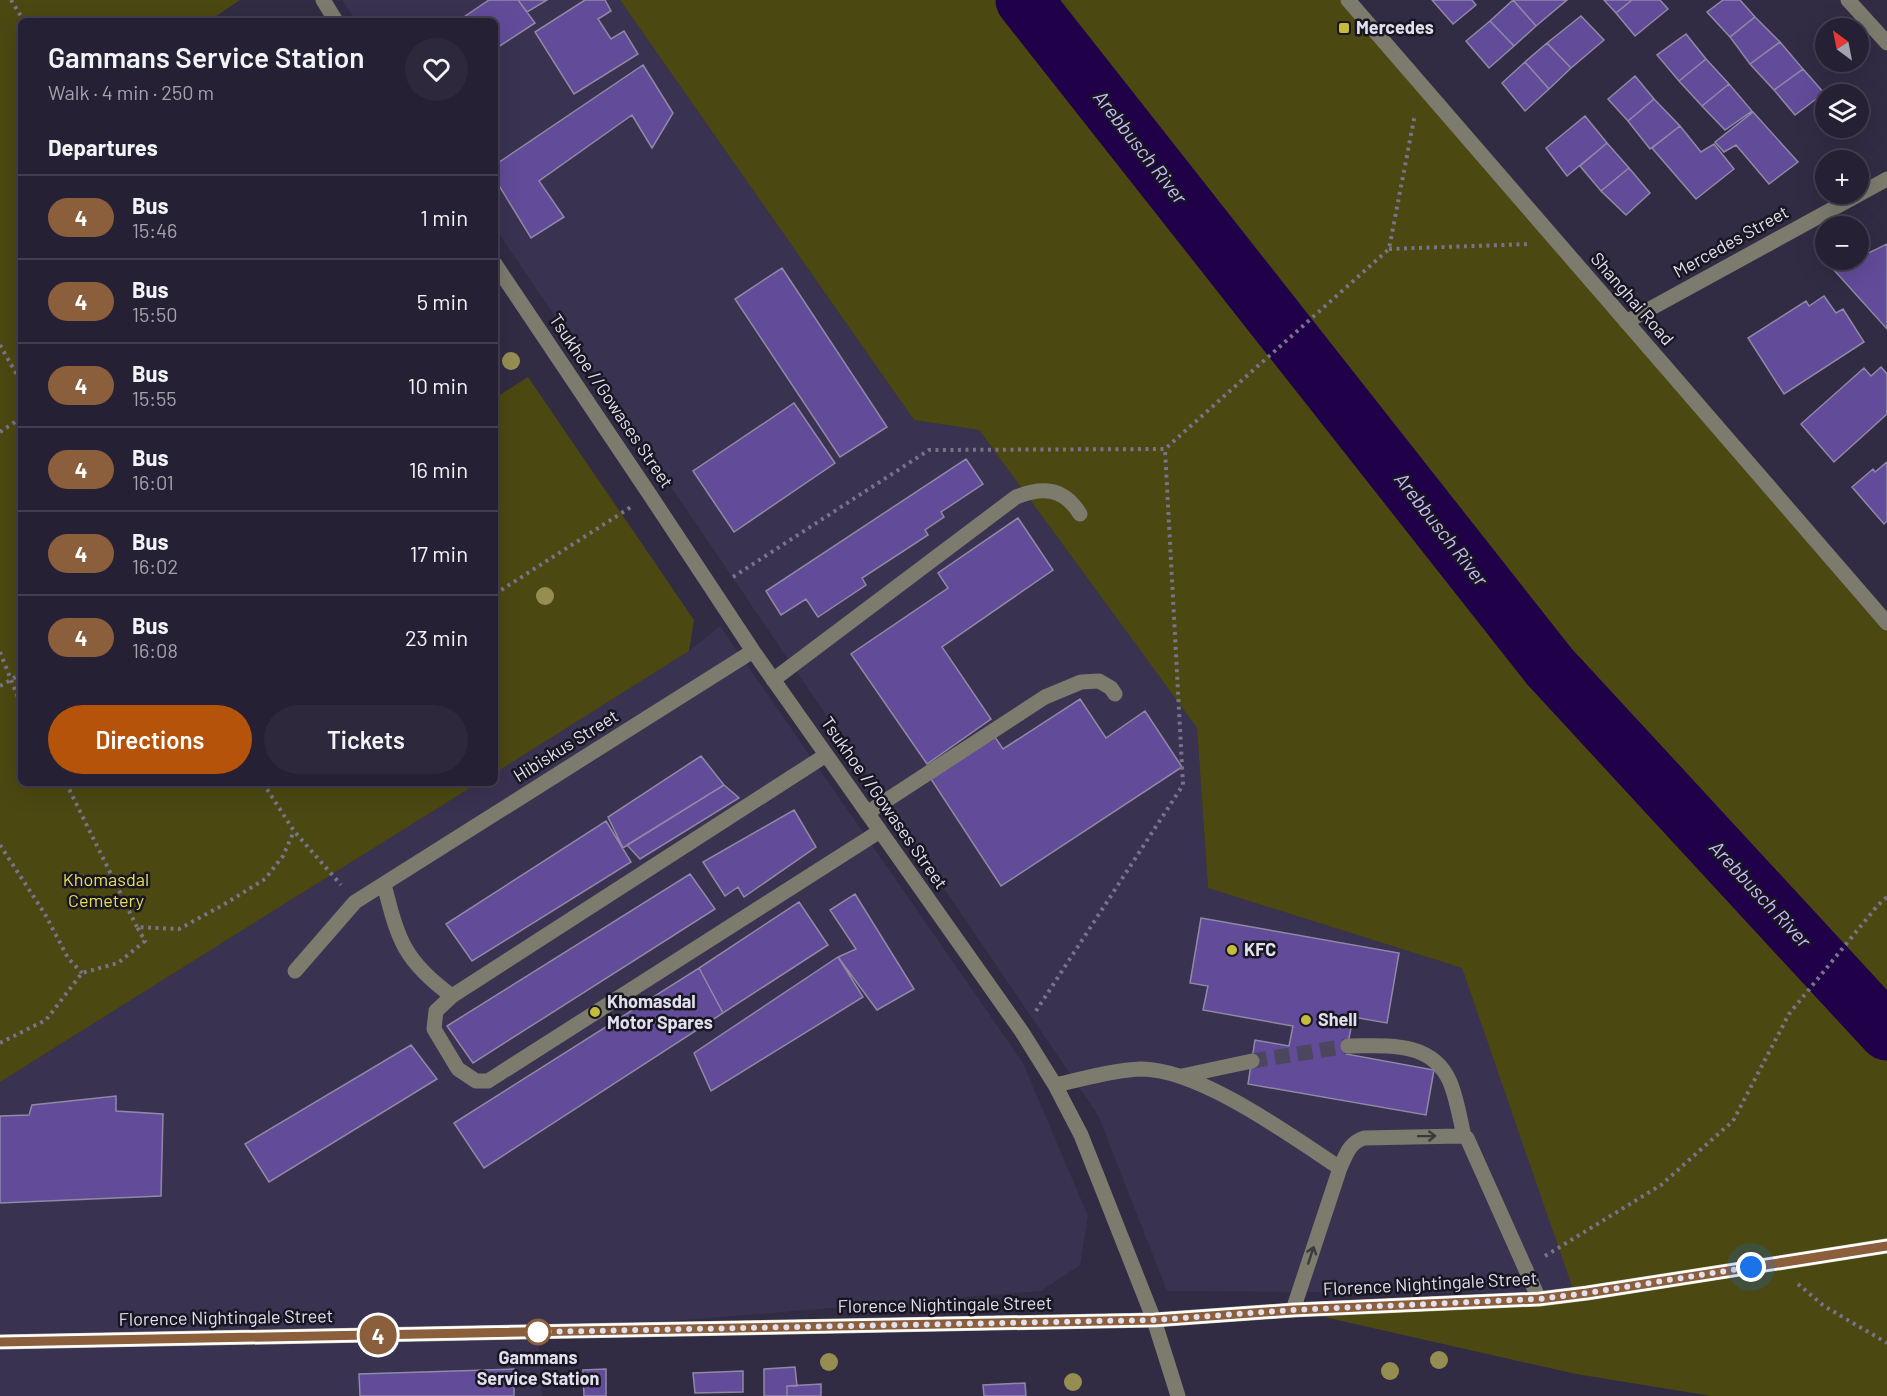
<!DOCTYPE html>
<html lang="en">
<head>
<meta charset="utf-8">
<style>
  body { margin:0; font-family:Barlow,sans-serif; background:#2d283b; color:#f1f3f6; height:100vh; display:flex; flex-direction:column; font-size:22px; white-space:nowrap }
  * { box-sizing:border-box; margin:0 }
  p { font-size:20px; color:#a3a3ac }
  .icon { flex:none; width:33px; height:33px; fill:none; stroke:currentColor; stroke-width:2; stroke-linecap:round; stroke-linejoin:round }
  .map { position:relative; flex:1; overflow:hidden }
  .drawer { position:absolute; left:18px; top:18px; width:480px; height:768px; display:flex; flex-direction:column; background:#252033; border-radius:9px; box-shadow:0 6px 24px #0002,0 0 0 2px #423e4e }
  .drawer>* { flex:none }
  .badge { padding:0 12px; border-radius:20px; font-size:21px; line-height:39px }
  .needle { width:39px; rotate:328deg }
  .buttons { position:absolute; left:1815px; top:18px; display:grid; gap:12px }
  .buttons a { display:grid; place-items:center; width:54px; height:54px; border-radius:50%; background:#252033; box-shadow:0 6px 24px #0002,0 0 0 2px #423e4e; font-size:30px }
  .you { position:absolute; width:30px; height:30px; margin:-15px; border:4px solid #fff; border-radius:50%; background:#1a73e8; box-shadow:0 0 0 9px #1a73e833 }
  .map>.badge { position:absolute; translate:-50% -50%; box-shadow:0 0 0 3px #fff }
  h2 { padding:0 30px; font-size:22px; line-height:54px }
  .round { display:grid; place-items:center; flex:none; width:63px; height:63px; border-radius:32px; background:#2d283b }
  .summary { display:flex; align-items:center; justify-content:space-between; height:102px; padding:0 30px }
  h1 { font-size:28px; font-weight:600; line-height:45px }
  .primary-button { display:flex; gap:12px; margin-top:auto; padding:12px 30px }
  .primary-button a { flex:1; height:69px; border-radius:36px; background:#b45309; color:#fff; font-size:24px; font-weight:600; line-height:69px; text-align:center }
  .primary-button a+a { background:#2d283b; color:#f1f3f6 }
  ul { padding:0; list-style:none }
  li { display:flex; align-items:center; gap:18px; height:84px; padding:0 30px; border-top:2px solid #423e4e }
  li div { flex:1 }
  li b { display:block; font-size:22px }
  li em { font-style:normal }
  li .badge { min-width:66px; font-weight:700; text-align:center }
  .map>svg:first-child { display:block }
</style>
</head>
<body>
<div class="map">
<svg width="1887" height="1396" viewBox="0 0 1887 1396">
  <rect width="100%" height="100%" fill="#312b44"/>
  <!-- built -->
  <path fill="#3a3251" d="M 342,0 L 620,0 L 914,420 L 979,430 L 1197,728 L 1208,888 L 1462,968 L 1576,1294 L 1167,1291 L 1098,1115 L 495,228 L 495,21 L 356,21 Z
    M 720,626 L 1023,1063 L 1088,1216 L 1080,1265 L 1041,1291 L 538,1332 L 542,1396 L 0,1396 L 0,1082 L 478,783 L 495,783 L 495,773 L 689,651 Z"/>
  <!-- green -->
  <path fill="#4b4812" d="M 0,0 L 240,0 L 209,21 L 21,21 L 21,783 L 478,783 L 0,1082 Z
    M 620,0 L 1348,0 L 1887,623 L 1887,1396 L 1711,1396 L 1576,1374 L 1293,1310 L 1575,1295 L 1462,968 L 1208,888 L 1197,728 L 979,430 L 914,420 Z
    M 528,377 L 694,620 L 689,651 L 495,773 L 495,398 Z"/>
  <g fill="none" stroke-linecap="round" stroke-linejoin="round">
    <!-- river -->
    <path stroke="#200049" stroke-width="57" d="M 1024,0 L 1549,666 L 1887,1032"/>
  </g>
  <!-- building -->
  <path fill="#624b99" stroke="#8f89a6" stroke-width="1.5" d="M 489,0 L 518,0 L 535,23 L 495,49 L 495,21 L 458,21 Z
    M 518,0 L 547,0 L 527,12 Z
    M 585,0 L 605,0 L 611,11 L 598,19 L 611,39 L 624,31 L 638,54 L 574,94 L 535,32 Z
    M 1432,0 L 1472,0 L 1476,5 L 1453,24 Z
    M 1513,0 L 1536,26 L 1514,46 L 1490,21 Z
    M 1513,0 L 1567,0 L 1536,26 Z
    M 1604,0 L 1632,0 L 1616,13 Z
    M 1632,0 L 1660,0 L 1668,9 L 1635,36 L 1616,13 Z
    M 1723,0 L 1740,0 L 1755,17 L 1730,37 L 1707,12 Z
    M 1581,16 L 1604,40 L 1571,68 L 1547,43 Z
    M 1755,17 L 1780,42 L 1750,64 L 1730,37 Z
    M 1490,21 L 1514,46 L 1489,68 L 1466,41 Z
    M 1686,34 L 1706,59 L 1679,81 L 1657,55 Z
    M 1780,42 L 1803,69 L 1774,90 L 1750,64 Z
    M 1547,43 L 1571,68 L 1549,89 L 1525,62 Z
    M 1706,59 L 1729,84 L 1702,106 L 1679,81 Z
    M 1525,62 L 1549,89 L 1525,111 L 1502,83 Z
    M 643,65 L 673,113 L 652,148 L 632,115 L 539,181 L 564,217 L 531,238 L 495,179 L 495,165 Z
    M 1803,69 L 1824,93 L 1795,115 L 1774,90 Z
    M 1635,76 L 1654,99 L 1628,121 L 1608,99 Z
    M 1729,84 L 1752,111 L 1725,130 L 1702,106 Z
    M 1654,99 L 1680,126 L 1650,149 L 1628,121 Z
    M 1753,112 L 1798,162 L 1769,184 L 1736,145 L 1724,152 L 1715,142 Z
    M 1585,116 L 1607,143 L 1567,176 L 1546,148 Z
    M 1680,126 L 1701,152 L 1714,144 L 1734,169 L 1696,199 L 1652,148 Z
    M 1607,143 L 1629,168 L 1601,191 L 1580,166 Z
    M 1629,168 L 1650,193 L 1626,215 L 1601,191 Z
    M 1887,244 L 1887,329 L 1834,270 L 1858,260 L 1858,258 Z
    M 782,268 L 887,427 L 840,457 L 735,299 Z
    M 1824,296 L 1836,313 L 1843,309 L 1864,342 L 1784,394 L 1748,338 L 1806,301 L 1809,306 Z
    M 1881,367 L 1887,374 L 1887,414 L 1834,462 L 1801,424 L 1864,368 L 1871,376 Z
    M 794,403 L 835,463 L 734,532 L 693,471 Z
    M 966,459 L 983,484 L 941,512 L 944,517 L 925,530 L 928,535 L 862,578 L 866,585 L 818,617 L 806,599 L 781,615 L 766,591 Z
    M 1887,462 L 1887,521 L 1884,524 L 1852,487 L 1873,469 L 1875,472 Z
    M 1018,518 L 1053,570 L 942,647 L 991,719 L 927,764 L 851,654 L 948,588 L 938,573 Z
    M 1080,699 L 1106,738 L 1145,711 L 1182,767 L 1001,886 L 931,779 L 995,737 L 1003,749 Z
    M 701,756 L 724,785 L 623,848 L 608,817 Z
    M 724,785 L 739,798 L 640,859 L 627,845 Z
    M 794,810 L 816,847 L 744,897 L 738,887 L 725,896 L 703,862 Z
    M 606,821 L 631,862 L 472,961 L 446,924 Z
    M 690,874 L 715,909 L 473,1063 L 447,1026 Z
    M 855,894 L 914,989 L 877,1010 L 838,957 L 856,949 L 830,910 Z
    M 799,902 L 828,945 L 723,1013 L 699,968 Z
    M 1201,918 L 1399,953 L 1387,1023 L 1353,1017 L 1346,1054 L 1434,1070 L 1426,1115 L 1248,1084 L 1255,1040 L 1289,1046 L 1293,1026 L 1203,1010 L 1208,986 L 1190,983 Z
    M 838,957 L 863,997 L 711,1091 L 694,1053 Z
    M 699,968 L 723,1013 L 484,1168 L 454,1123 Z
    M 411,1045 L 437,1079 L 269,1182 L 245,1144 Z
    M 116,1096 L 116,1111 L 163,1114 L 161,1196 L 0,1203 L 0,1116 L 29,1115 L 32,1105 Z
    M 795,1367 L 797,1386 L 787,1386 L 787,1396 L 764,1396 L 764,1369 Z
    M 514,1369 L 514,1396 L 360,1396 L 359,1374 Z
    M 606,1369 L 606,1396 L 584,1396 L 583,1370 Z
    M 743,1371 L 743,1392 L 695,1393 L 693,1373 Z
    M 1025,1383 L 1026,1396 L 984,1396 L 983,1385 Z
    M 821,1384 L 821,1396 L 787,1396 L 787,1386 Z"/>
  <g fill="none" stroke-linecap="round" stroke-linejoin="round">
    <!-- minor-tunnel -->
    <path stroke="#4c465e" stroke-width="15" stroke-dasharray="15 8" stroke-linecap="butt" d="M 1252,1061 L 1348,1046"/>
    <!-- path -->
    <path stroke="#787389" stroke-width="4" stroke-dasharray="3 4.5" stroke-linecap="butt" d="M 11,0 L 24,21
      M 1389,249 L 1529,244
      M 0,345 L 21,382
      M 0,432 L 21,418
      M 733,577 L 929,450 L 1165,449 L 1389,249 L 1415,114
      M 495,594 L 631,507
      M 0,652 L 21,705
      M 0,686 L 21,674
      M 66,783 L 137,927
      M 263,783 L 294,831 L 341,885
      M 0,845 L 45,914 L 68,958 L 82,973
      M 1036,1011 L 1183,785 L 1165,449
      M 0,1043 L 46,1020 L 82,973 L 118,963 L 145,941 L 137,927 L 179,929 L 223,905 L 265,879 L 283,856 L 294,831
      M 1545,1256 L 1661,1185 L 1733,1121 L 1789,1014 L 1878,905 L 1887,897
      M 1798,1284 L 1824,1306 L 1887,1343"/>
    <!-- minor -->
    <path stroke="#7c7b6e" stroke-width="15" d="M 323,0 L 336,21
      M 1348,0 L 1887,623
      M 1848,0 L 1887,43
      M 495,264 L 650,495 L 753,651 L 1022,1032 L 1055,1085 L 1081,1135 L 1154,1320 L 1178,1396
      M 1626,322 L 1887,179
      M 773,680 L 1016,497 C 1043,486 1064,488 1080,514
      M 826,755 L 452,996 L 436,1011 L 434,1029 L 458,1069 L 476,1081 L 488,1081 L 880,831
      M 867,813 L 1045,697 L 1081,682 L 1099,681 L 1111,688 L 1115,694
      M 384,884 C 398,940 404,961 452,996
      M 295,971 L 355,902 L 753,651
      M 1348,1046 C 1386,1046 1432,1040 1450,1082 C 1457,1099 1460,1119 1464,1136
      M 1182,1076 L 1252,1061
      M 1055,1085 C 1083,1079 1113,1070 1141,1069 C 1200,1069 1291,1136 1340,1168
      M 1293,1310 L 1340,1168 C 1346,1155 1349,1143 1364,1138 L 1461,1136 L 1467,1138 L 1539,1299"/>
    <!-- major -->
    <path stroke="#c7c6ab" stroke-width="15" d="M 0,1342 L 1154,1320 L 1293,1310 L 1539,1299 L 1587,1293 L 1887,1246"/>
  </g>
  <!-- trees -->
  <g fill="#968e51">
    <circle cx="511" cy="361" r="9"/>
    <circle cx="545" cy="596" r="9"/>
    <circle cx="1439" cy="1360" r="9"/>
    <circle cx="829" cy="1362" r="9"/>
    <circle cx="1390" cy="1371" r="9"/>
    <circle cx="1073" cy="1382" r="9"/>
  </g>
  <!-- one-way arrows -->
  <defs><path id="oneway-shaft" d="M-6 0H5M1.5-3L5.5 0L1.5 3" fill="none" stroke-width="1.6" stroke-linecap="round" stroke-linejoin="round" transform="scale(1.5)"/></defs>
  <g stroke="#3b393c">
    <use href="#oneway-shaft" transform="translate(1427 1136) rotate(-1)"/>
    <use href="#oneway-shaft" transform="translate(1311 1255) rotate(-72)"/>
  </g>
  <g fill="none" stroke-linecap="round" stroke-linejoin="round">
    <defs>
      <path id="line" d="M 0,1342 L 1154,1320 L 1293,1310 L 1539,1299 L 1587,1293 L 1887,1246"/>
    </defs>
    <!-- line casing -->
    <use href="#line" stroke="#fff" stroke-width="14"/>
    <!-- line -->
    <use href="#line" stroke="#8b5e3c" stroke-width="9"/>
    <!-- walk -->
    <path stroke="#e2dfef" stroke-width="6" stroke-dasharray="0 10.8" d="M 538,1332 L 1154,1320 L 1293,1310 L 1539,1299 L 1587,1293 L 1751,1267"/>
  </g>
  <!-- markers -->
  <g fill="#c5bc3d" stroke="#181621" stroke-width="2">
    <rect x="1338" y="22" width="12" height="12" rx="3"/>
    <circle cx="1232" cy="950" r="6"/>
    <circle cx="595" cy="1012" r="6"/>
    <circle cx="1306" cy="1020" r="6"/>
  </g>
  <circle fill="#fff" stroke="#8b5e3c" stroke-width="3" cx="538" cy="1332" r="12"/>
  <g text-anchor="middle" stroke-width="5" stroke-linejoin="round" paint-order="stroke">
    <!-- poi labels -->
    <g font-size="18" font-weight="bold" fill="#e2dfef" stroke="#181621" text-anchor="start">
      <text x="1356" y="34">Mercedes</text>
      <text x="1244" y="956">KFC</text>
      <text x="607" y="1008">Khomasdal<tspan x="607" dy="21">Motor Spares</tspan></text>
      <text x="1318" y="1026">Shell</text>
    </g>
    <!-- street labels -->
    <g font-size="18" fill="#e2dfef" stroke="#181621">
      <text transform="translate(1731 242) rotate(-29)" y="6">Mercedes Street</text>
      <text transform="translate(1632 299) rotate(49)" y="6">Shanghai Road</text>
      <text transform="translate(611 401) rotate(56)" y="6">Tsukhoe //Gowases Street</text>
      <text transform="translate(566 746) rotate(-32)" y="6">Hibiskus Street</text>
      <text transform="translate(884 803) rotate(55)" y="6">Tsukhoe //Gowases Street</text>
      <text transform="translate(1430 1284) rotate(-3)" y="6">Florence Nightingale Street</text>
      <text transform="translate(945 1305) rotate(-1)" y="6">Florence Nightingale Street</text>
      <text transform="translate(226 1318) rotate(-1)" y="6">Florence Nightingale Street</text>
    </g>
    <!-- park labels -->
    <g font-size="18" fill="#e8df5b" stroke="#181621">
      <text x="106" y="886">Khomasdal<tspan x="106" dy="21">Cemetery</tspan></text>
    </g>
    <!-- stop labels -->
    <g font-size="18" font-weight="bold" fill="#e2dfef" stroke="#181621">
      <text x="538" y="1364">Gammans<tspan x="538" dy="21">Service Station</tspan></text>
    </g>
    <!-- water labels -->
    <g font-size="20" font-style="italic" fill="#c7b9f9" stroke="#181621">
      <text transform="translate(1140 147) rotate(52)" y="7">Arebbusch River</text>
      <text transform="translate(1441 529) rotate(52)" y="7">Arebbusch River</text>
      <text transform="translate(1760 894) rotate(47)" y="7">Arebbusch River</text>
    </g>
  </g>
</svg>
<div class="buttons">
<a><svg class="needle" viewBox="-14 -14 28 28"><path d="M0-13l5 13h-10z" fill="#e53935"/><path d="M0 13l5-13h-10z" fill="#a3a3ac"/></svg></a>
<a><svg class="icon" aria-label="layers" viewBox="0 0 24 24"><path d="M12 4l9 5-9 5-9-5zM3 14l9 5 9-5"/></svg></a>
<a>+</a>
<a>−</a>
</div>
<div class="you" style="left:1751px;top:1267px"></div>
<b class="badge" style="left:378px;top:1335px;background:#8b5e3c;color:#fff">4</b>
<section class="drawer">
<div class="summary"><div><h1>Gammans Service Station</h1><p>Walk · 4 min · 250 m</p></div><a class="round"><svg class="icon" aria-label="heart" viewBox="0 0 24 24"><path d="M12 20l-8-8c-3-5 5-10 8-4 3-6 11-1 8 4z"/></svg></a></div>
<h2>Departures</h2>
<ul>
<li><span class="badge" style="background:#8b5e3c;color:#fff">4</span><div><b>Bus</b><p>15:46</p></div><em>1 min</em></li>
<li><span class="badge" style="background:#8b5e3c;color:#fff">4</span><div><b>Bus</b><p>15:50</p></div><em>5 min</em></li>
<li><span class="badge" style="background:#8b5e3c;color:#fff">4</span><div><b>Bus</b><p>15:55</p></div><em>10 min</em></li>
<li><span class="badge" style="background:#8b5e3c;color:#fff">4</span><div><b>Bus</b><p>16:01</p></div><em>16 min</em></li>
<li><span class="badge" style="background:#8b5e3c;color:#fff">4</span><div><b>Bus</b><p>16:02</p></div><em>17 min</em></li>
<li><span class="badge" style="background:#8b5e3c;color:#fff">4</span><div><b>Bus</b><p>16:08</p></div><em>23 min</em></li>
</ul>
<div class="primary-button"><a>Directions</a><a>Tickets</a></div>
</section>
</div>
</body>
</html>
